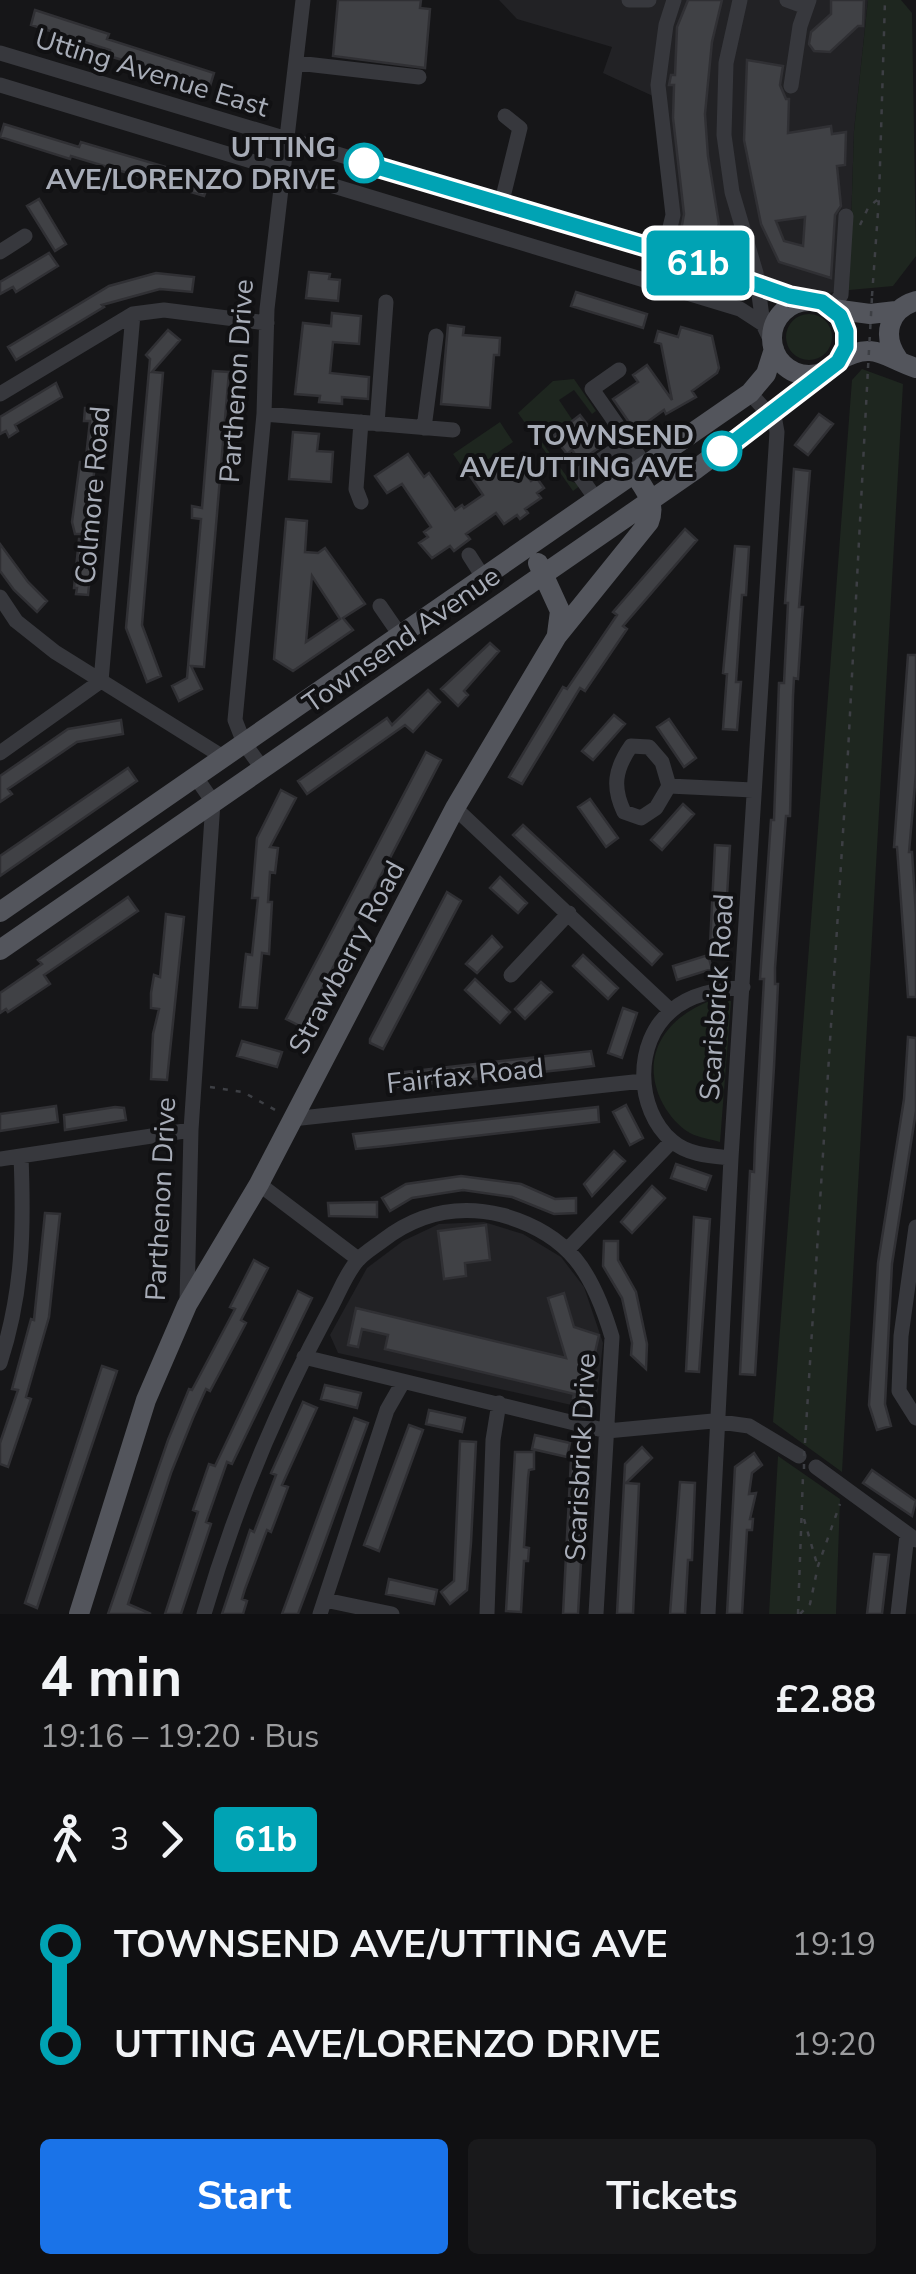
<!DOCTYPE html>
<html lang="en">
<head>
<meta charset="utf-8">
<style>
  body { margin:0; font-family:"Nunito Sans",sans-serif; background:#19191b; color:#f1f3f6; height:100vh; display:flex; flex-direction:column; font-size:38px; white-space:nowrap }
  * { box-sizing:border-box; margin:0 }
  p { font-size:32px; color:#9c9d9f }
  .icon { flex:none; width:55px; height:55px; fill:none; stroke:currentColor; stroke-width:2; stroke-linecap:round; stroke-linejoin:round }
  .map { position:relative; height:1614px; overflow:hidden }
  .side { display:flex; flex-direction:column; background:#101012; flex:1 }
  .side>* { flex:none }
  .badge { padding:0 20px; border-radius:8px; font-size:35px; line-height:65px }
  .map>.badge { position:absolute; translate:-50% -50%; box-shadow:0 0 0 5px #fff }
  .legs { display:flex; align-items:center; gap:15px; height:110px; padding:0 40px; font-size:32px }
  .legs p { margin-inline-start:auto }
  .head { display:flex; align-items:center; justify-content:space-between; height:170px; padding:0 40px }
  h1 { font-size:55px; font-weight:700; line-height:75px }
  .action { display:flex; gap:20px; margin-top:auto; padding:20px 40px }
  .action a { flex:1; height:115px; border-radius:10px; background:#1a73e8; color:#fff; font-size:40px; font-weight:700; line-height:115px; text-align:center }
  .action a+a { background:#19191b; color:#f1f3f6 }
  ul { padding:0 40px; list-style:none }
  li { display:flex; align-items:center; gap:35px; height:100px; font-size:38px }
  li i { display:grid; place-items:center; width:15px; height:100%; margin:0 12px; background:currentColor }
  li i::after { content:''; width:25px; height:25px; margin:-12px; border:8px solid; border-radius:50%; background:#101012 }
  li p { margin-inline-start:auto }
  li:first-child i { background:linear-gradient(#0000 50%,currentColor 0) }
  li:last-child i { background:linear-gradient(currentColor 50%,#0000 0) }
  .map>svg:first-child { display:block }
</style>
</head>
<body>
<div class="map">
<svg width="916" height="1614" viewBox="0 0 916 1614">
  <rect width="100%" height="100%" fill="#161618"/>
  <!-- built -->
  <path fill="#222225" d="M 499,0 L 868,0 L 854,131 L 849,290 L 822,294 L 658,244 L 667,219 L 655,97 L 603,73 L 612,47 L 517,19 Z
    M 484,1222 L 523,1234 L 561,1257 L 584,1287 L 603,1343 L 597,1397 L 585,1408 L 338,1353 L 330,1335 L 367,1268 L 403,1241 L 439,1224 Z"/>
  <!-- green -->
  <path fill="#1e261f" d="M 868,0 L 901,0 L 912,13 L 916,256 L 893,286 L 849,290 L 854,131 Z
    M786 337a23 23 0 1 1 46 0a23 23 0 1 1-46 0Z
    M 862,369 L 903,384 L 842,1472 L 773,1422 L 852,380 Z
    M 574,379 L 596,411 L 592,414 L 574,390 L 559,400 L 573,421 L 558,433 L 550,424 L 536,434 L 570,481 L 581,485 L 573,491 L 518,413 L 553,381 Z
    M 500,422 L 513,442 L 467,474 L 453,454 Z
    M 712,1000 L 731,1001 L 720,1142 C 711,1139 699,1138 690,1133 C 679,1127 669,1115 663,1104 C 638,1056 666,1017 712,1000 Z
    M 778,1456 L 840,1499 L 836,1614 L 769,1614 Z"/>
  <!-- building -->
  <path fill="#404145" stroke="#303034" stroke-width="2.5" fill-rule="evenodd" d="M 338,0 L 421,0 L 420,8 L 430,9 L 425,68 L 333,56 Z
    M 688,0 L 722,0 L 712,42 L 705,114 L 708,156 L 719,224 L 715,234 L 700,241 L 680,236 L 684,214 L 673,118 L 674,85 L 669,85 L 671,75 L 675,75 L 677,27 Z
    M 831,0 L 864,0 L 863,26 L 858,26 L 830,52 L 814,51 L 809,44 L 811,32 L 831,14 Z
    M 35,10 L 109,34 L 107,39 L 214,73 L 210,86 L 109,56 L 110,50 L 31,25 Z
    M 747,60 L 783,66 L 780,85 L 786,99 L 789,99 L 788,133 L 831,126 L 832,134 L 846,132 L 845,165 L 837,166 L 841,206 L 835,215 L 831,278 L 779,262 L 761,224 L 744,140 ZM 805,217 L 803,246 L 784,241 L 776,221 Z
    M 4,124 L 79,147 L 81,142 L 210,180 L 204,196 L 71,156 L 70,159 L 0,137 Z
    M 39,199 L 66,244 L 55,251 L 27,206 Z
    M 49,253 L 58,266 L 16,292 L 13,287 L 0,294 L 0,282 Z
    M 309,272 L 330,274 L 329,279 L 340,280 L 338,301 L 306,298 Z
    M 156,273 L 194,277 L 192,292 L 160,289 L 102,305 L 104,307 L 16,360 L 8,347 L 109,286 Z
    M 576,292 L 647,314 L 643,328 L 571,306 Z
    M 332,313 L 361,316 L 359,344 L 333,342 L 330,373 L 369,377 L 368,399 L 342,397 L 342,404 L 319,402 L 320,396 L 295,394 L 303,323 L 331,326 Z
    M 448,325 L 464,327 L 463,335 L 500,338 L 499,355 L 494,355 L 490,408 L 441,404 Z
    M 681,327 L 712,336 L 719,368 L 717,373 L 692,391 L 696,397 L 666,414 L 664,410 L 635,431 L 613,399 L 638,382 L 633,375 L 647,365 L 672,400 L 661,344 L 655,342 L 658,331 L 678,337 Z
    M 168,330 L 180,340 L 152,372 L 163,373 L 142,625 L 161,676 L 147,682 L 126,628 L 150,359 L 146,355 Z
    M 213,371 L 229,372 L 204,667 L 191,666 L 202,689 L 179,701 L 172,686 L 187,678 L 201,519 L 192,518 L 192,506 L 202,508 Z
    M 56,383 L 62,397 L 15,425 L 18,431 L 9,437 L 6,431 L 0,434 L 0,417 Z
    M 85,408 L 105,410 L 101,458 L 86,457 L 90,421 L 84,421 Z
    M 819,414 L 833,424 L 808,455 L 795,445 Z
    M 580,415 L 603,445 L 580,461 L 572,450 L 567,454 L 553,436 Z
    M 293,432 L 319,434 L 317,451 L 333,452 L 331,482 L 289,479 Z
    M 408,454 L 424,477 L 429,473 L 455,510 L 462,505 L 464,508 L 483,495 L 468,473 L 486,461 L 492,470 L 513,455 L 531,481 L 536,477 L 544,488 L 537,493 L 541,498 L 525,509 L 528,513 L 520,519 L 517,515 L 504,524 L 496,513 L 466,534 L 470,539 L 454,551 L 450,546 L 432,558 L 419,543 L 428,537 L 424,532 L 431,527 L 402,484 L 387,493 L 375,476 Z
    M 80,462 L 95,463 L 88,534 L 75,534 L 72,522 Z
    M 794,469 L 810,471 L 799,607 L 803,607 L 802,619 L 798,679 L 794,678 L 793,696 L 790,816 L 786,816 L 775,968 L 775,984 L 778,984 L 774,1067 L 755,1375 L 740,1374 L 750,1171 L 754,1172 L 755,1143 L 764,979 L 760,979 L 762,950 L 771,820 L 774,820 L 779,683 L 784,683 L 788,603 L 785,603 Z
    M 286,519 L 307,521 L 305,552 L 318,553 L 325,548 L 365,604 L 343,618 L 353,630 L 293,671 L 274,659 ZM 312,576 L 340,619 L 306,642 Z
    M 685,529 L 697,540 L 623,626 L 627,629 L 585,691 L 580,688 L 522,784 L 509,777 L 563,687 L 567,689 L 617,615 L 613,612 Z
    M 79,539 L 94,540 L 88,595 L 76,594 L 77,588 L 74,588 Z
    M 0,544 L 28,582 L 47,601 L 37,612 L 14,590 L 0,571 Z
    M 735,546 L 749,547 L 746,595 L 742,595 L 736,682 L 741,682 L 737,730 L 723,729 L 727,674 L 723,673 Z
    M 490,643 L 499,651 L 464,691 L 468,695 L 458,706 L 441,689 Z
    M 908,655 L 916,655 L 916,773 L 909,852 L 912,852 L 916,914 L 916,997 L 908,997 L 897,847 L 894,847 Z
    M 428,690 L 440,702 L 413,732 L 405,725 L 307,794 L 298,781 L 387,718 L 392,725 Z
    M 614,715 L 625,724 L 593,760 L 582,751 Z
    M 669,719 L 696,758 L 684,767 L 657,727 Z
    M 121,720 L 123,734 L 77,742 L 8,789 L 12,794 L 0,802 L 0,776 L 68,729 Z
    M 426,752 L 441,760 L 302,1027 L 286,1019 Z
    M 128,768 L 137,781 L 0,876 L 0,856 Z
    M 281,790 L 296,798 L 270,847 L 278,848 L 275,873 L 270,872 L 268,902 L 272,902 L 269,954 L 262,953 L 257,1008 L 240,1007 L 246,954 L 252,955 L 258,898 L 252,898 L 257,838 Z
    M 590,799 L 618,838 L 606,847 L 578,807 Z
    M 683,804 L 694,814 L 662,850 L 651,840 Z
    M 523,825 L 662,954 L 652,965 L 513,835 Z
    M 715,845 L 730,846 L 724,946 L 710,945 Z
    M 500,877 L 527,903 L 518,913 L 490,888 Z
    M 447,892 L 461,901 L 383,1049 L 370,1043 L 370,1039 Z
    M 128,897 L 138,911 L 44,975 L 50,984 L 8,1012 L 6,1009 L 0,1013 L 0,993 L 42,964 L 38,960 Z
    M 166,914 L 184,917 L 167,1080 L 151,1079 L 153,1034 L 159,1009 L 151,1008 L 151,993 L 154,975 L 160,977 Z
    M 492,936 L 502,947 L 477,973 L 466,964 Z
    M 583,955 L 618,988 L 608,999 L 573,966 Z
    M 708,955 L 712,969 L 677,980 L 673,966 Z
    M 475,979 L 510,1012 L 500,1023 L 465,990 Z
    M 541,982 L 552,992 L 525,1019 L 515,1009 Z
    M 623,1008 L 637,1013 L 622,1058 L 608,1053 Z
    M 908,1037 L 916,1038 L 916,1111 L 892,1264 L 885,1404 L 891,1426 L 877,1430 L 869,1405 L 878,1263 L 904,1099 Z
    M 242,1041 L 282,1052 L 277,1067 L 237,1056 Z
    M 591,1051 L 594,1066 L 570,1069 L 398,1087 L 395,1073 Z
    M 626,1105 L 643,1138 L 630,1145 L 613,1112 Z
    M 56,1106 L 58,1122 L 0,1131 L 0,1114 Z
    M 115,1107 L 124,1108 L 126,1120 L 65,1130 L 64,1115 Z
    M 598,1107 L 599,1122 L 386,1146 L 356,1149 L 353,1134 Z
    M 614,1151 L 625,1161 L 592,1196 L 584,1184 Z
    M 676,1164 L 711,1176 L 706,1190 L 671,1178 Z
    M 461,1176 L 521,1184 L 555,1199 L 576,1198 L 576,1213 L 554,1214 L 512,1197 L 463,1190 L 412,1198 L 390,1211 L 382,1198 L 406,1184 Z
    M 652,1186 L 665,1198 L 632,1233 L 621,1222 Z
    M 377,1202 L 377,1217 L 329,1216 L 328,1203 Z
    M 45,1213 L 60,1214 L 49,1317 L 26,1397 L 31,1399 L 8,1467 L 0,1464 L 0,1443 L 18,1390 L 12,1389 L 31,1319 L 34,1320 Z
    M 694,1217 L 710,1219 L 699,1372 L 686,1371 Z
    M 486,1225 L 490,1260 L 465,1263 L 466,1276 L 444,1279 L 438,1231 Z
    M 604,1241 L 618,1241 L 618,1260 L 636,1292 L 647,1344 L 646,1369 L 631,1355 L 632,1343 L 622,1298 L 603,1266 Z
    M 254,1260 L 268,1268 L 241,1320 L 246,1323 L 210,1391 L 206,1389 L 193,1418 L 171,1473 L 128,1604 L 151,1614 L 108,1614 L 168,1440 L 189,1389 L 192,1390 L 235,1309 L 230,1307 Z
    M 298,1291 L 312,1298 L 232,1464 L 227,1462 L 206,1522 L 211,1524 L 181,1614 L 165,1614 L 198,1512 L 193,1510 L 209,1464 L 215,1466 Z
    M 564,1293 L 574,1327 L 599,1335 L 584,1401 L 573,1398 L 574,1394 L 385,1349 L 388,1335 L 362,1329 L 358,1347 L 348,1345 L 356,1308 L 566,1358 L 548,1298 Z
    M 102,1366 L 117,1371 L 37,1608 L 25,1603 Z
    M 325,1385 L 361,1393 L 357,1408 L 321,1399 Z
    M 303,1402 L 317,1408 L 282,1485 L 288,1487 L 271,1532 L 267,1530 L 245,1589 L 242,1599 L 247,1601 L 243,1614 L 222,1614 L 250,1530 L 254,1532 L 276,1475 L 271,1473 Z
    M 429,1410 L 465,1418 L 462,1432 L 426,1424 Z
    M 354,1418 L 368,1423 L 315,1569 L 298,1614 L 282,1614 Z
    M 409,1425 L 423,1430 L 379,1551 L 364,1545 Z
    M 535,1435 L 570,1443 L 567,1457 L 532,1449 Z
    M 460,1441 L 476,1442 L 471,1543 L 467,1590 L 450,1604 L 441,1592 L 454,1581 Z
    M 642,1447 L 652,1458 L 626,1483 L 639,1484 L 633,1614 L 617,1614 L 625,1464 Z
    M 515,1452 L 534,1452 L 534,1469 L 529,1470 L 528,1478 L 524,1547 L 529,1548 L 528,1561 L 524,1561 L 521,1612 L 506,1611 Z
    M 754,1453 L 762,1465 L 752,1473 L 749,1494 L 756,1493 L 750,1519 L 753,1519 L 752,1530 L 747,1530 L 742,1614 L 727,1614 L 735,1467 Z
    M 571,1459 L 587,1460 L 578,1614 L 563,1614 Z
    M 872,1470 L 916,1501 L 912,1516 L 863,1483 Z
    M 680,1482 L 695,1483 L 692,1560 L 688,1560 L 685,1614 L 670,1614 Z
    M 874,1554 L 889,1555 L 882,1614 L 867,1614 Z
    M 389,1579 L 437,1590 L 434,1604 L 386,1594 Z"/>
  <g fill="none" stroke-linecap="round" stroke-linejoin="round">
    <!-- path -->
    <path stroke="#3d3f44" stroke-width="2.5" stroke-dasharray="5 8" stroke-linecap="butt" d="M 860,225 L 868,208 L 878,199
      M 872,296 L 879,198 L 885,0
      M 210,1087 L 243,1092 L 277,1111
      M 805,1443 L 848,752 L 868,368
      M 804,1519 L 817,1564
      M 798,1614 L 803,1476
      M 800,1614 L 810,1604 L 818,1566 L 840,1504"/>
    <!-- minor -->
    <path stroke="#37383d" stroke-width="15" d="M 629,0 L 649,0
      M 740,0 L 726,63 L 724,135 L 732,192 L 756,273 L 763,324
      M 787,0 L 806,7
      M 0,53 L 664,252 L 805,300
      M 297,63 L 419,77
      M 0,85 L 740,309 L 763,324 L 772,343
      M 791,86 L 800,26 L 809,0
      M 501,205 L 520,128 L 505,116
      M 0,252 L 25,236
      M 664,252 L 673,215 L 658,85 L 666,25 L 674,0
      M 832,308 L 841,295 L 846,216
      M 619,370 L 592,389 L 645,465
      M 0,394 L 133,314 L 164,310 L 267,323
      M 264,414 L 453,430
      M 361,422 L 356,489 L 361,502
      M 377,424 L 386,302
      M 424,428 L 436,336
      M 596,499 L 579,475 L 617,449 L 634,473
      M 469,555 L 483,577
      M 0,597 L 16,621 L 55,652 L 223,757
      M 380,606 L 400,635
      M 0,753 L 101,681 L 133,314
      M 262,768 L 244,743 L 235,720 L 264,414 L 267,309 L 303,0
      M 669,786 L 662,762 L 649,747 L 631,746 C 615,769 612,787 624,812 L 641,818 L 656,808 L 669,786 L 753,790
      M 455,808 L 671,1011
      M 511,975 L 569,913
      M 292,1119 L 643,1081
      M 731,1158 C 711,1156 688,1155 672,1141 C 635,1109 634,1042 671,1011 C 691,993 718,990 743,987
      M 0,1159 L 191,1130
      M 259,1184 L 358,1259
      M 916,1227 L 901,1336 L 899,1391 L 916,1418
      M 568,1249 L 672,1141
      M 187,1301 L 191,1130 L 213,802 L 195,776
      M 304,1357 L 607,1431 L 713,1421 L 749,1426 L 799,1456
      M 0,1363 C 23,1292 24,1230 21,1156
      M 816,1467 L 916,1540
      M 325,1600 L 392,1614
      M 204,1614 C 234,1511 277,1407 328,1313 C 338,1296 345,1274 358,1260 C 364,1253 374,1247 382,1241 C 418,1213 457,1204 502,1215 C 570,1234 593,1273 612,1337 L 596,1614
      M 320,1614 L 387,1410 L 403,1382
      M 487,1614 L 493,1440 L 499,1403
      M 708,1614 L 731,1158 L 777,432 L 775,421 L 750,393
      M 898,1614 L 907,1535"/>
    <!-- major -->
    <path stroke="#53555c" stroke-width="20" d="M772 338a37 37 0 1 1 74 0a37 37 0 1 1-74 0Z
      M 833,309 L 870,314 L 896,311
      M 898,359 C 881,335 889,309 916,301
      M 838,361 C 874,340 883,357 916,368
      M 538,563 L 560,611 L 557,634
      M 0,912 L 750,393 L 766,374 L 774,349
      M 0,950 L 696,469 L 830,369
      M 79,1614 L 146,1400 L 187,1305 L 259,1184 L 455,808 L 557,636 L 649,522 C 657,502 644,489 634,473"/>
    <!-- path-bridge -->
    <path stroke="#3d3f44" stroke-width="2.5" stroke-dasharray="5 8" stroke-linecap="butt" d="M 868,368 L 872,297
      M 804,1469 L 804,1449"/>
  </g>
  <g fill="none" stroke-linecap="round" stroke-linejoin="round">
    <defs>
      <path id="line-1" d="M 364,163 L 664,252 L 789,296 L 822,302 L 840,316 L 846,331 L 846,347 L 838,362 L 722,451"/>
    </defs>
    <!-- line-1 casing -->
    <use href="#line-1" stroke="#fff" stroke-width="22"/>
    <!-- line-1 -->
    <use href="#line-1" stroke="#00a3b4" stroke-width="15"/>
  </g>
  <!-- markers -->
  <g fill="#fff" stroke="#00a3b4" stroke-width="5">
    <circle cx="364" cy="163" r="18"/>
    <circle cx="722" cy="451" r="18"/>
  </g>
  <g text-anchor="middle" stroke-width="8" stroke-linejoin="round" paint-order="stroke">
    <!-- street labels -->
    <g font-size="28" fill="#a8adb8" stroke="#111113">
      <text transform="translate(152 72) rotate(17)" y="10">Utting Avenue East</text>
      <text transform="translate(236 381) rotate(-86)" y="10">Parthenon Drive</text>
      <text transform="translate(92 495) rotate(-85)" y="10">Colmore Road</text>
      <text transform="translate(401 639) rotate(-35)" y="10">Townsend Avenue</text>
      <text transform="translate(346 957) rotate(-62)" y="10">Strawberry Road</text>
      <text transform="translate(716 997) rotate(-86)" y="10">Scarisbrick Road</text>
      <text transform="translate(465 1075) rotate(-6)" y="10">Fairfax Road</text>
      <text transform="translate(160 1199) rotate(-87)" y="10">Parthenon Drive</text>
      <text transform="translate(580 1457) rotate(-87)" y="10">Scarisbrick Drive</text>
    </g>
    <!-- stop labels -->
    <g font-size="28" font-weight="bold" fill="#a8adb8" stroke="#111113" text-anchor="end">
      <text x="336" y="157">UTTING<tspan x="336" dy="32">AVE/LORENZO DRIVE</tspan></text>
      <text x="694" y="445">TOWNSEND<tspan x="694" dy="32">AVE/UTTING AVE</tspan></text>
    </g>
  </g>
</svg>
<b class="badge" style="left:698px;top:263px;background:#00a3b4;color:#fff">61b</b>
</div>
<section class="side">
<div class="head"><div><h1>4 min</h1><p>19:16 – 19:20 · Bus</p></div><b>£2.88</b></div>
<div class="legs"><svg class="icon" aria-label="walk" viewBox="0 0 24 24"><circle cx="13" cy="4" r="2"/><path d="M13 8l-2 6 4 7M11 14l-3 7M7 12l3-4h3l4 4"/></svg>3<svg class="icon" aria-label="forward" viewBox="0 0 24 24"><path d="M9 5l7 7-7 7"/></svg><b class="badge" style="background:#00a3b4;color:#fff">61b</b></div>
<ul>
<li><i style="color:#00a3b4"></i><b>TOWNSEND AVE/UTTING AVE</b><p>19:19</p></li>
<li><i style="color:#00a3b4"></i><b>UTTING AVE/LORENZO DRIVE</b><p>19:20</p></li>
</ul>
<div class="action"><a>Start</a><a>Tickets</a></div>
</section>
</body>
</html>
